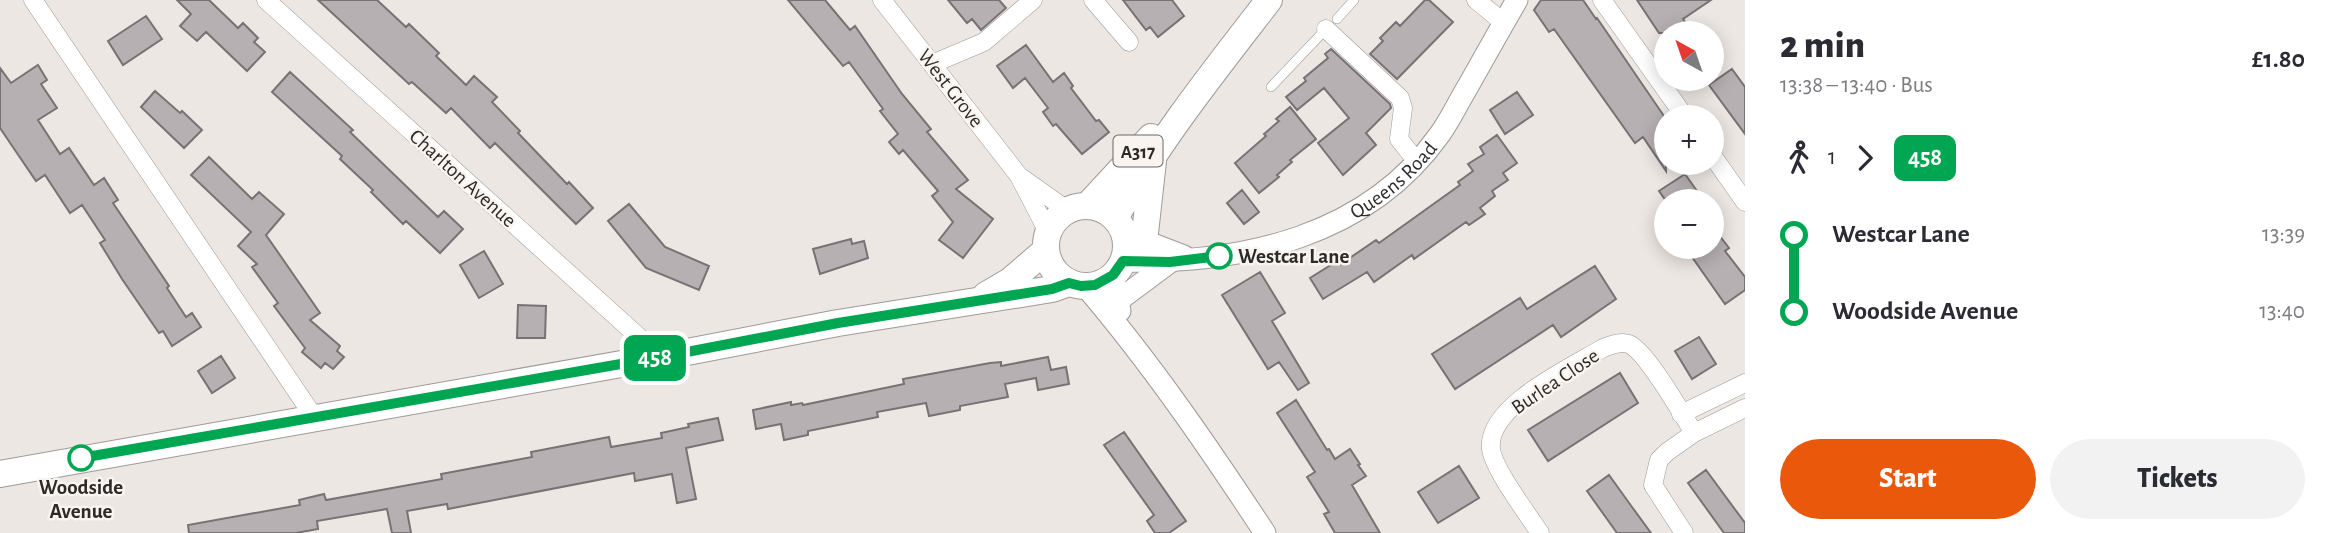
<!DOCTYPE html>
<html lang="en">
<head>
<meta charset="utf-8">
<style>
  body { margin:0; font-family:"Alegreya Sans",sans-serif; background:#f2f2f3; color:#2b2b33; height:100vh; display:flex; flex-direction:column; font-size:26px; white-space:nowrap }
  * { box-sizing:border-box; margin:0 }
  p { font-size:23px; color:#7c7c81 }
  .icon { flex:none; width:38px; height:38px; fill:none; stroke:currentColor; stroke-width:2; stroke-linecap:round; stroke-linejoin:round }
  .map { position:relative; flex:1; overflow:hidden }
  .panel { display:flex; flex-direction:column; background:#fff; width:595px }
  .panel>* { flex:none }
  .badge { padding:0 14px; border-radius:10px; font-size:24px; line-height:46px }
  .needle { width:46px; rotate:320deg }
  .tools { position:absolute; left:1654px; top:21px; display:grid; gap:14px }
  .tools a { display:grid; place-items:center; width:70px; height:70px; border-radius:50%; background:#fff; box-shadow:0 4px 18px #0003; font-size:35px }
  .map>.badge { position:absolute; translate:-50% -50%; box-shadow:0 0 0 4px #fff }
  .legs { display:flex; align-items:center; gap:10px; height:77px; padding:0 35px; font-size:23px }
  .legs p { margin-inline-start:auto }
  .headline { display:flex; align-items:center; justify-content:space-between; height:119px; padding:0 35px }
  h1 { font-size:38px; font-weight:800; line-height:52px }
  .button { display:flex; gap:14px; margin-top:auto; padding:14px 35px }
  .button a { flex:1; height:80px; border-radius:42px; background:#ea580c; color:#fff; font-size:28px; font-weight:800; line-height:80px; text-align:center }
  .button a+a { background:#f2f2f3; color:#2b2b33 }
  ul { padding:0 35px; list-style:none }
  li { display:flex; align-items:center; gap:24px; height:77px; font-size:26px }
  li i { display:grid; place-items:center; width:10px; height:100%; margin:0 9px; background:currentColor }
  li i::after { content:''; width:18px; height:18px; margin:-9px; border:5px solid; border-radius:50%; background:#fff }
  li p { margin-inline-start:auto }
  li:first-child i { background:linear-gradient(#0000 50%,currentColor 0) }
  li:last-child i { background:linear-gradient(currentColor 50%,#0000 0) }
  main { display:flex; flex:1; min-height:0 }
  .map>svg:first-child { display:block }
</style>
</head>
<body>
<main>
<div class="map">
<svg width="1745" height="533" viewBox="0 0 1745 533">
  <rect width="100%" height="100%" fill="#ece7e3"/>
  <!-- building -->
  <path fill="#b7b0b2" stroke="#787274" stroke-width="2" d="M 177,0 L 209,0 L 238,28 L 243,23 L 258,38 L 254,42 L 265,52 L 247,71 L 206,32 L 197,41 L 180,26 L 191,14 Z
    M 318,0 L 377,0 L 406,27 L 409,24 L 439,53 L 436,56 L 466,85 L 474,76 L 497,97 L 492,102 L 520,131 L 518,133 L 567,184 L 569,182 L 593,208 L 576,224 L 495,143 L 490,148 L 451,108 L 446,113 L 412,82 L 409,84 Z
    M 788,0 L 825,0 L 850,30 L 855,26 L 902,94 L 931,129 L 927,132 L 968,180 L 956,189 L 993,219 L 963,258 L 939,240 L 953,222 L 932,196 L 938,191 L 903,150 L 899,154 L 889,142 L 898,134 L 880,111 L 883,109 L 849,62 L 843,66 Z
    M 948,0 L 999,0 L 1006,8 L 981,30 L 972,19 L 967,23 Z
    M 1123,0 L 1172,0 L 1184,16 L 1158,37 L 1150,27 L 1146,30 Z
    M 1425,0 L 1429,0 L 1453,22 L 1397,79 L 1370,54 L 1383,41 L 1380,38 L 1396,22 L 1400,26 Z
    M 1541,0 L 1583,0 L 1596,19 L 1597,18 L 1666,119 L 1666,171 L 1643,137 L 1635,143 L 1554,29 L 1549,32 L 1534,10 Z
    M 1637,0 L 1711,0 L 1683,19 L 1693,33 L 1659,33 Z
    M 146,16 L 162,39 L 123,65 L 108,41 Z
    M 1026,45 L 1053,82 L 1064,73 L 1073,86 L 1071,88 L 1096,121 L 1099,120 L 1109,132 L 1082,154 L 1056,124 L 1053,126 L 1043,112 L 1048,108 L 1025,78 L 1013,88 L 997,66 Z
    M 1331,49 L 1390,104 L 1391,108 L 1366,133 L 1376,145 L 1343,175 L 1318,143 L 1349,118 L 1324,88 L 1297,110 L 1286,97 L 1306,81 L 1304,78 L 1328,58 L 1325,54 Z
    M 38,65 L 47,80 L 41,84 L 57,108 L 38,120 L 60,154 L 69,148 L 94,185 L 104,178 L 118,200 L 113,203 L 169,286 L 167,288 L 186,317 L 192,313 L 201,327 L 172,346 L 163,331 L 159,333 L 122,279 L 100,243 L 105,240 L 82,205 L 70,213 L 45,175 L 36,181 L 0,128 L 0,68 L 11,83 Z
    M 1732,69 L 1745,87 L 1745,134 L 1709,85 Z
    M 290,72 L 353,130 L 350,132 L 438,217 L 444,211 L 463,229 L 440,253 L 406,221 L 403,224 L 371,192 L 373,190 L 340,159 L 342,156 L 272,92 Z
    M 155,91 L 180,113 L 182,111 L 202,130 L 184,148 L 141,107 Z
    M 1517,92 L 1533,115 L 1505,134 L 1490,110 Z
    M 1290,107 L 1316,139 L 1290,160 L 1292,162 L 1277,175 L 1279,177 L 1259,193 L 1235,163 L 1266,136 L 1264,134 L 1279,121 L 1276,119 Z
    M 1497,135 L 1517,163 L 1503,173 L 1508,180 L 1492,191 L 1495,196 L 1480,208 L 1485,214 L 1469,225 L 1466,222 L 1414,259 L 1412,255 L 1374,282 L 1367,272 L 1323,299 L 1310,278 L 1339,260 L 1341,264 L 1376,240 L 1379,243 L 1460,185 L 1458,182 L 1473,171 L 1468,164 L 1484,154 L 1480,147 Z
    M 209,157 L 252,199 L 259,192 L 284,214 L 266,235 L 320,313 L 310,320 L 340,346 L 337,351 L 344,357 L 333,369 L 325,363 L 321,368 L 302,352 L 305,348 L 274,306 L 278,303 L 252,267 L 257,264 L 238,246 L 251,232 L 191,175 Z
    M 1685,174 L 1704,201 L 1666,201 L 1659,191 Z
    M 1242,190 L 1259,212 L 1244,224 L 1227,203 Z
    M 629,204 L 665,247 L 709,266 L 699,290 L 646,268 L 608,221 Z
    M 1719,235 L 1729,248 L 1725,251 L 1745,277 L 1745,290 L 1725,304 L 1685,247 L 1712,247 L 1712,240 Z
    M 851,239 L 852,244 L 864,241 L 868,258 L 820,274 L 813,249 Z
    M 484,251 L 503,284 L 479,298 L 460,265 Z
    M 1595,266 L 1616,299 L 1561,337 L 1553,325 L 1455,389 L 1432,354 L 1520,298 L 1527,309 Z
    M 1260,272 L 1285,313 L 1272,321 L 1309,383 L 1298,390 L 1279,362 L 1268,369 L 1222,295 Z
    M 518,305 L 546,306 L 545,338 L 517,338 Z
    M 1699,337 L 1716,364 L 1692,379 L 1675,351 Z
    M 221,356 L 235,378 L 212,393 L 198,371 Z
    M 1048,357 L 1051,370 L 1066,367 L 1069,384 L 1038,390 L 1036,378 L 1005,384 L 1008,397 L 960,406 L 960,410 L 929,416 L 926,403 L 877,412 L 878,417 L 808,431 L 808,435 L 784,440 L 781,424 L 756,429 L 753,410 L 791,402 L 791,405 L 802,403 L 803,405 L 904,384 L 903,379 L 990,363 L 1001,362 L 1001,366 Z
    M 1620,373 L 1638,403 L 1548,461 L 1528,430 Z
    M 1296,400 L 1327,450 L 1329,449 L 1335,459 L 1350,449 L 1360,464 L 1358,465 L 1366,476 L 1352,485 L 1380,533 L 1335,533 L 1324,514 L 1329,512 L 1307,477 L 1315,472 L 1277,413 Z
    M 718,418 L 723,440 L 686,448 L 696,499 L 677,503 L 672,474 L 635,481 L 634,473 L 448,509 L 447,504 L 407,511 L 411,533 L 392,533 L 387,509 L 317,521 L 318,529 L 296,533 L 189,533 L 188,525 L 300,505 L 299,500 L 324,494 L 326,500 L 442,479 L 441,474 L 532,457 L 531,452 L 609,437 L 611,447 L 662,438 L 661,433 L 689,427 L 688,424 Z
    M 1124,432 L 1186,521 L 1169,533 L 1155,533 L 1147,521 L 1154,515 L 1104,445 Z
    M 1459,466 L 1479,498 L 1438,523 L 1418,492 Z
    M 1706,470 L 1745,523 L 1745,533 L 1724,533 L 1688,483 Z
    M 1609,475 L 1632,507 L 1651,533 L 1617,533 L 1587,491 Z"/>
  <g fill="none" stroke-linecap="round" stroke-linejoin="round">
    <defs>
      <path id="service" d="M 1337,19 L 1354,0
        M 1271,87 L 1326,29"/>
      <path id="minor" d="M 33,0 L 314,417
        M 266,0 L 661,357
        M 882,0 L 1019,176 L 1048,232
        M 1093,0 L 1129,42
        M 1476,0 L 1504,23
        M 1602,0 L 1685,117
        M 1326,29 L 1400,98 L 1403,108 L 1399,139 L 1417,162
        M 932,64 L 984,42 L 1033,0
        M 1712,155 L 1745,202
        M 1022,178 L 1067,210
        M 1681,414 L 1745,383
        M 1540,533 C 1527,513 1494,470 1491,449 C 1486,406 1572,367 1603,348 C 1612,345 1620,341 1629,344 C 1647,352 1682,414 1694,433
        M 1684,533 L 1653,485 L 1659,460 L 1667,452 L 1694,433 L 1745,408"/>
      <g id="tertiary">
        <path d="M 1124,233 L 1184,256"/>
        <path id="s1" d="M 1123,261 C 1242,264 1367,237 1440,134 C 1450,120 1458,103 1467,88 C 1484,58 1500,29 1517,0"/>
        <path d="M 1113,275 L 1120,311"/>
        <path d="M 1085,286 C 1151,363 1209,448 1265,533"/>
        <path d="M 1119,300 L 1170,262"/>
      </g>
      <path id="primary" d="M 1088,205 L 1151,137
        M1046 246a40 40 0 1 1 80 0a40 40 0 1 1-80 0Z
        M 1115,218 C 1159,140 1215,70 1269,0
        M 1144,242 L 1153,161
        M 986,295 L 1010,281 L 1046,250
        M 0,474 L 661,357 L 838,323 L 1052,289 L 1069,283"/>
    </defs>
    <!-- service casing -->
    <use href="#service" stroke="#9f9a97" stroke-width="10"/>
    <!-- minor casing -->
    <use href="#minor" stroke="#9f9a97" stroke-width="19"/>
    <!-- tertiary casing -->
    <use href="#tertiary" stroke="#9f9a97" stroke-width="23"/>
    <!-- primary casing -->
    <use href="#primary" stroke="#9f9a97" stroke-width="28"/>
    <!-- service -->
    <use href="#service" stroke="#fff" stroke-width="9"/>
    <!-- minor -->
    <use href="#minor" stroke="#fff" stroke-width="18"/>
    <!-- tertiary -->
    <use href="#tertiary" stroke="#fff" stroke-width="21"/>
    <!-- primary -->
    <use href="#primary" stroke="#fff" stroke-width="26"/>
  </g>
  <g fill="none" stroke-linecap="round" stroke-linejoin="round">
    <defs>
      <path id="line-1" d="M 81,458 L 661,357 L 838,323 L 1052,289 L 1069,283 L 1081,286 L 1095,285 L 1113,275 L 1123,261 L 1170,262 L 1219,256"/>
    </defs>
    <!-- line-1 casing -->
    <use href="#line-1" stroke="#fff" stroke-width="16"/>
    <!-- line-1 -->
    <use href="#line-1" stroke="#00a651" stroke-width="10"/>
  </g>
  <!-- markers -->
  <g fill="#fff" stroke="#00a651" stroke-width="3.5">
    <circle cx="1219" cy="256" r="12"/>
    <circle cx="81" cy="458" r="12"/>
  </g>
  <g text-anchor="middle" stroke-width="5" stroke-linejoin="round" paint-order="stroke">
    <!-- shield labels -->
    <rect fill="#f9f4f0" stroke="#6a6765" stroke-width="2" x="1113.5" y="135.5" width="49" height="31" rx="5"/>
    <g font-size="19" font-weight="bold" fill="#2d2b29">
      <text x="1138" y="158">A317</text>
    </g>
    <!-- street labels -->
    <g font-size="21" fill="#2d2b29" stroke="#f9f4f0">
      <text transform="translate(951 88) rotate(52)" y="7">West Grove</text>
      <text dy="7" stroke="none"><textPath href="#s1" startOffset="290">Queens Road</textPath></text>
      <text transform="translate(463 178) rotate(42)" y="7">Charlton Avenue</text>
      <text transform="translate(1555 381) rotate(-34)" y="7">Burlea Close</text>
    </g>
    <!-- stop labels -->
    <g font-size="21" font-weight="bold" fill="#2d2b29" stroke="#f9f4f0" text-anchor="start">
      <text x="1238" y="263">Westcar Lane</text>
      <text x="81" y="494" text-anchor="middle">Woodside<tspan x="81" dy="24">Avenue</tspan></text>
    </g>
  </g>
</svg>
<div class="tools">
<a><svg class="needle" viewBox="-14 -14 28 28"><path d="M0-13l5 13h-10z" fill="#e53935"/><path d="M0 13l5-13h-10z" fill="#7c7c81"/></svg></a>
<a>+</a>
<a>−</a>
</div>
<b class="badge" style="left:655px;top:358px;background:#00a651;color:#fff">458</b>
</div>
<section class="panel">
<div class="headline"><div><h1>2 min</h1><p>13:38 – 13:40 · Bus</p></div><b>£1.80</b></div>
<div class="legs"><svg class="icon" aria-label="walk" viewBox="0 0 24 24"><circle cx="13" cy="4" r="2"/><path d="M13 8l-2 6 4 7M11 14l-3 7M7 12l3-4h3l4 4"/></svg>1<svg class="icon" aria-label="forward" viewBox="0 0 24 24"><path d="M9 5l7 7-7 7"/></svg><b class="badge" style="background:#00a651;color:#fff">458</b></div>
<ul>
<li><i style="color:#00a651"></i><b>Westcar Lane</b><p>13:39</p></li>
<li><i style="color:#00a651"></i><b>Woodside Avenue</b><p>13:40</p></li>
</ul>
<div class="button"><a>Start</a><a>Tickets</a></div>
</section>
</main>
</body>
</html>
